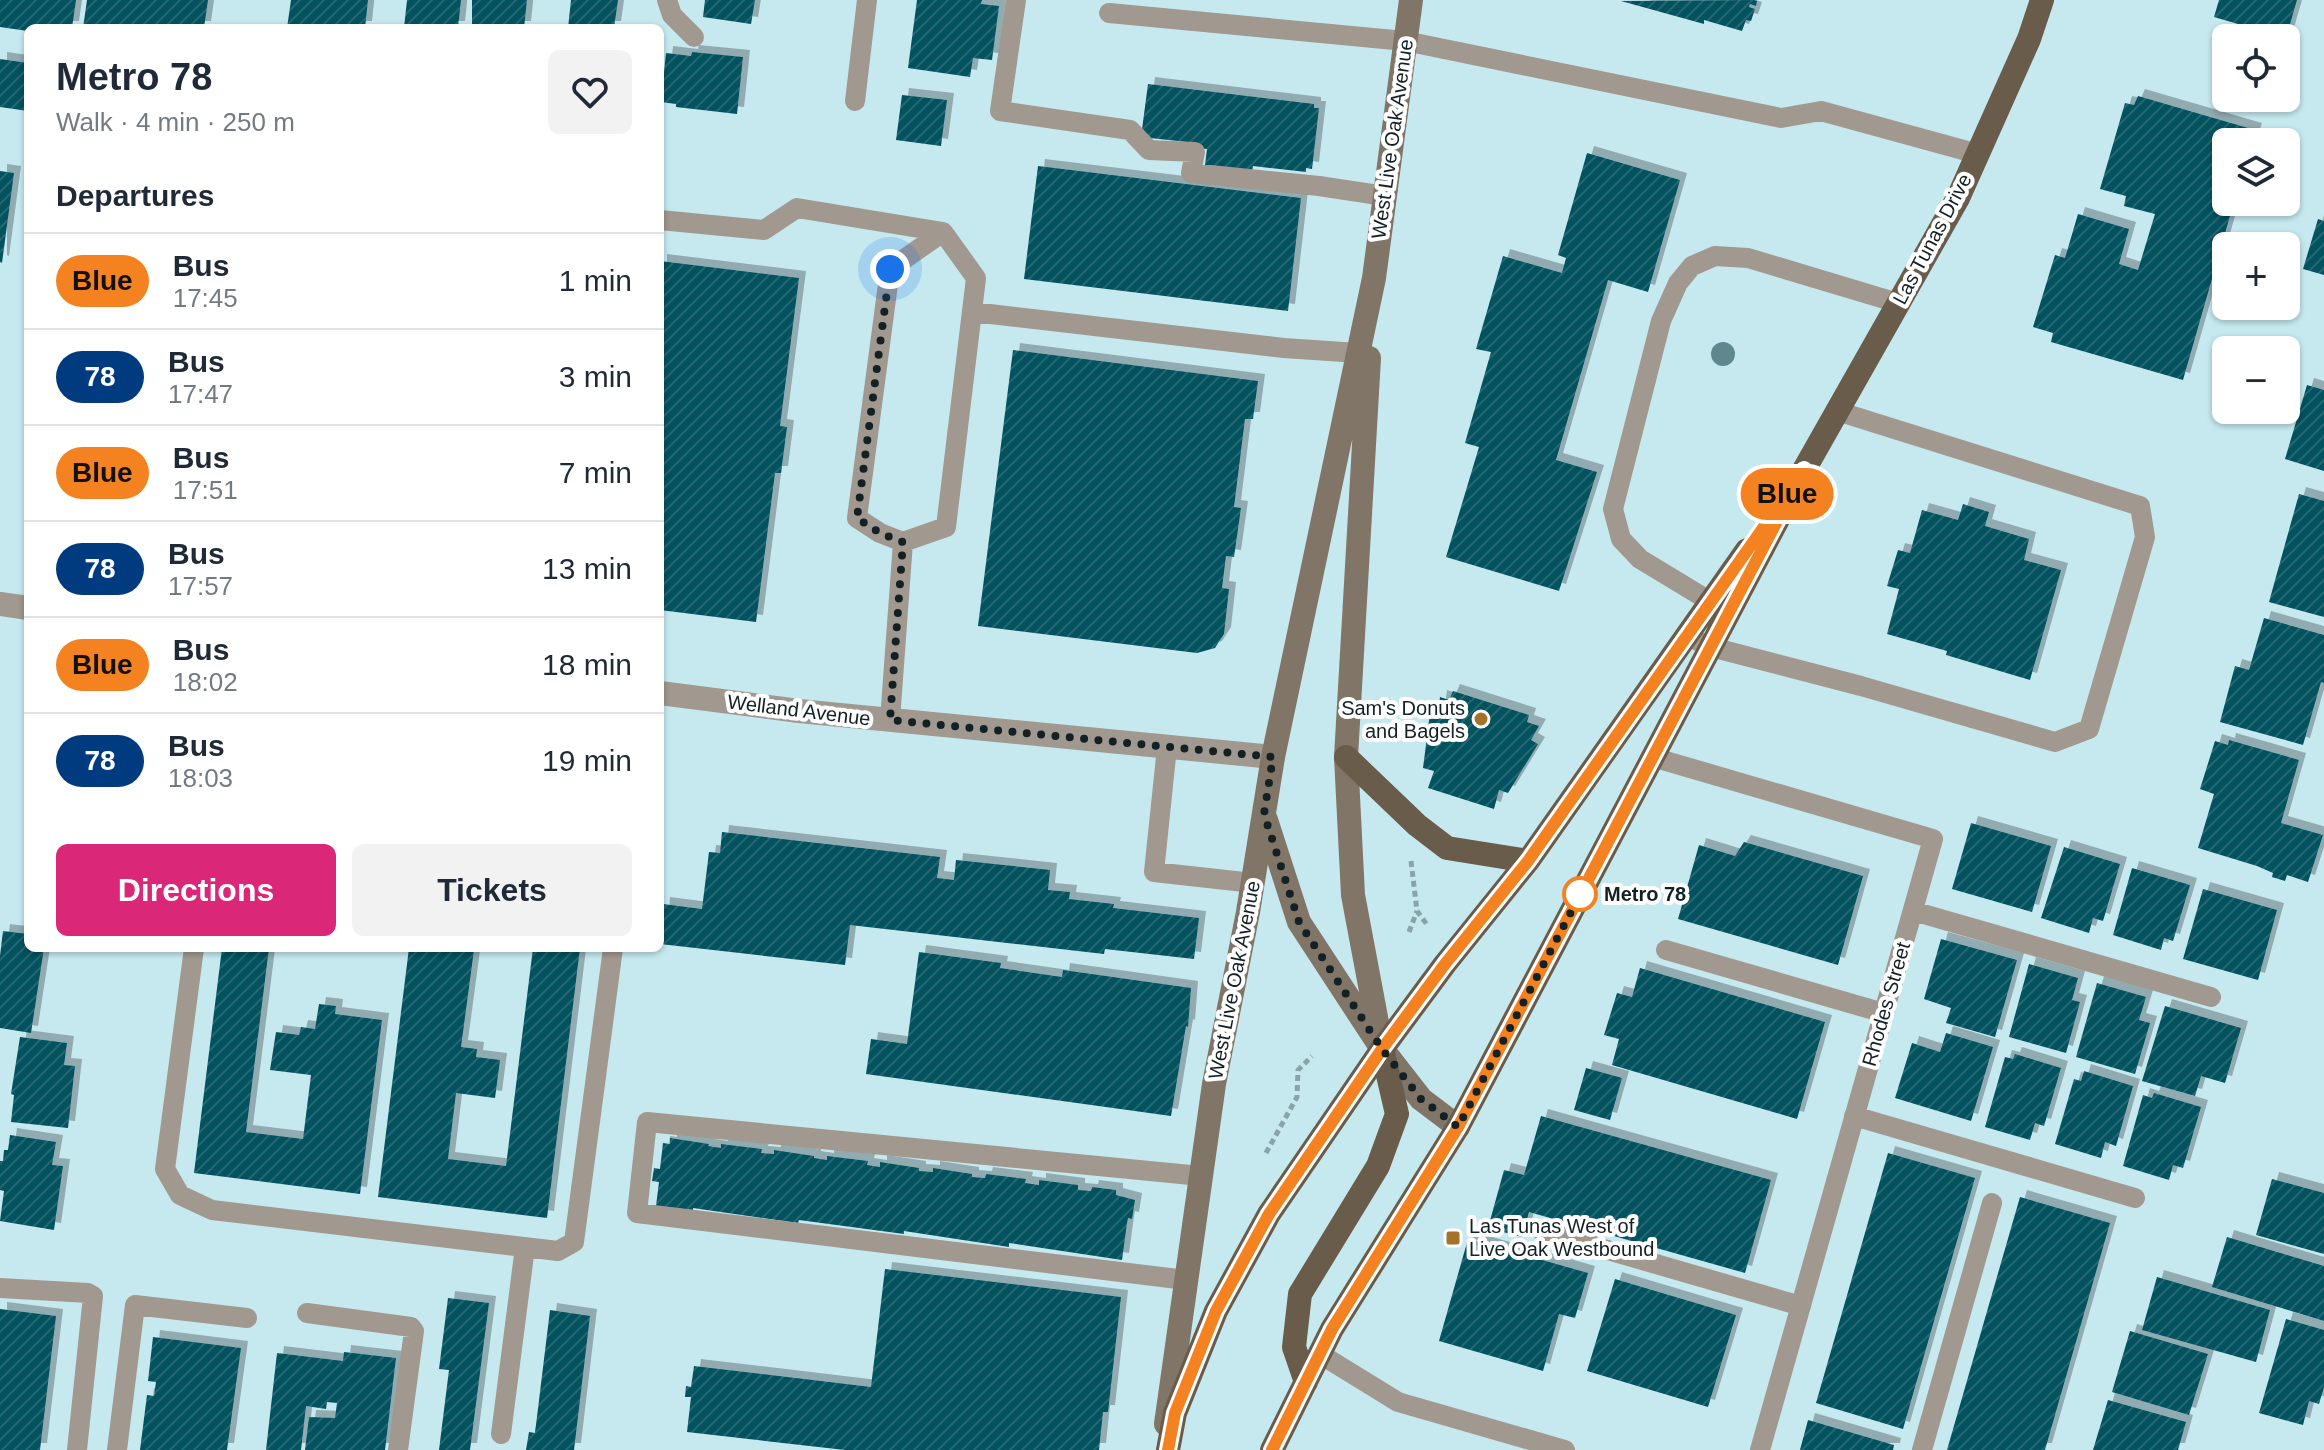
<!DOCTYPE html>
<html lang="en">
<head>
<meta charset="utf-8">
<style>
  body { margin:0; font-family:Helvetica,sans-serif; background:#f2f2f3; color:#1f2937; height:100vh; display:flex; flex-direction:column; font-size:30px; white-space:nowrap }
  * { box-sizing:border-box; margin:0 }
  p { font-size:26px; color:#747a83 }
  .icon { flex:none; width:44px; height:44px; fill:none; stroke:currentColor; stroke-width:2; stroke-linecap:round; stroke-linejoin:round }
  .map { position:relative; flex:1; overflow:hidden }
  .sheet { position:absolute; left:24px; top:24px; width:640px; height:928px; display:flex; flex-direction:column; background:#fff; border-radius:12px; box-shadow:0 2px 6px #0004 }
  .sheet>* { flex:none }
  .badge { padding:0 16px; border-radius:26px; font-size:28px; line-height:52px }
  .fabs { position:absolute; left:2212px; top:24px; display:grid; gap:16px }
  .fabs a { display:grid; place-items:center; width:88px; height:88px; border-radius:12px; background:#fff; box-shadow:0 2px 6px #0004; font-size:40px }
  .you { position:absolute; width:40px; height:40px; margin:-20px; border:6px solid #fff; border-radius:50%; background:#1a73e8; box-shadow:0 0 0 12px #1a73e833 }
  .map>.badge { position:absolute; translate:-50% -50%; box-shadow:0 0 0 4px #fff }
  h2 { padding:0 32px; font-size:30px; line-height:72px }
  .round { display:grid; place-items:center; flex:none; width:84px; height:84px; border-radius:12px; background:#f2f2f3 }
  .overview { display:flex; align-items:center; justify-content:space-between; height:136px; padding:0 32px }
  h1 { font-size:38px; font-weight:700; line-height:60px }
  .action { display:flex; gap:16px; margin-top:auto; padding:16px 32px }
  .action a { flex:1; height:92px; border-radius:12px; background:#db2777; color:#fff; font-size:32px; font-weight:700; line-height:92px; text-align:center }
  .action a+a { background:#f2f2f3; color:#1f2937 }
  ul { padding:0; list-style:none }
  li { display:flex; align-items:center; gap:24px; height:96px; padding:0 32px; border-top:2px solid #e0e1e3 }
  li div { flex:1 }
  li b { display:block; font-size:30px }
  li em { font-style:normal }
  li .badge { min-width:88px; font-weight:700; text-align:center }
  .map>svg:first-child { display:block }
</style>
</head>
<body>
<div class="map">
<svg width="2324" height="1450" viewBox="0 0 2324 1450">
  <defs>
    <pattern id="building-hatch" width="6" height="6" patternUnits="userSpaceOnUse" patternTransform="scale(2)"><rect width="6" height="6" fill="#00525f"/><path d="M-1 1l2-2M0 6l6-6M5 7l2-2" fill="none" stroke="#256772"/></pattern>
    <filter id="shadow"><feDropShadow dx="7" dy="-7" stdDeviation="0" flood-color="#0004"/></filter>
  </defs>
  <rect width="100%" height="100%" fill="#c6e9f0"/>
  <!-- building -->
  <path fill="url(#building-hatch)" filter="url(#shadow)" d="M 0,0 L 76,0 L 72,28 L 28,28 L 28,31 L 0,27 Z
    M 87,0 L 208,0 L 204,28 L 83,28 Z
    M 291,0 L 368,0 L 365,28 L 287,28 Z
    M 407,0 L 461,0 L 458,28 L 404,28 Z
    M 472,0 L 527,0 L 524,28 L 472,28 Z
    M 571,0 L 618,0 L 614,28 L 568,28 Z
    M 705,0 L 755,0 L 751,24 L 703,17 Z
    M 917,0 L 982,0 L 981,4 L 999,6 L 992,60 L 973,58 L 970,77 L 908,68 Z
    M 2219,0 L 2297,0 L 2286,38 L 2214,17 Z
    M 1621,1 L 1754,0 L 1757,1 L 1756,6 L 1750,4 L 1749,7 L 1755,9 L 1751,21 L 1746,20 L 1742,31 L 1704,20 L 1704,24 Z
    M 692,52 L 743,57 L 737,114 L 676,107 L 676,104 L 661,102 L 666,53 L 691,56 Z
    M 0,59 L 28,63 L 28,111 L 0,107 Z
    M 1148,84 L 1314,104 L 1314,108 L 1319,108 L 1312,169 L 1306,168 L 1306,172 L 1253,166 L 1252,171 L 1205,165 L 1207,149 L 1195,148 L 1196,143 L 1141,137 Z
    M 902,95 L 947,100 L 941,146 L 896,140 Z
    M 2138,96 L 2255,130 L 2251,142 L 2226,142 L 2226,202 L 2234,202 L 2183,380 L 2051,342 L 2053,333 L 2033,327 L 2055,255 L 2065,258 L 2078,214 L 2129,229 L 2119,264 L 2138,270 L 2155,214 L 2124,206 L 2126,196 L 2100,189 L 2125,103 L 2134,105 Z
    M 1587,153 L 1680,180 L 1648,292 L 1608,280 L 1556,460 L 1597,472 L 1559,591 L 1446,557 L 1479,447 L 1465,443 L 1491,352 L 1476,349 L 1503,256 L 1562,273 L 1566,258 L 1558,255 Z
    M 1038,166 L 1301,198 L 1288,311 L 1024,279 Z
    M 0,171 L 14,173 L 2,263 L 0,262 Z
    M 2318,219 L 2324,221 L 2324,275 L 2303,269 Z
    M 660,261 L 799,278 L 780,426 L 787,427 L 781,473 L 775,473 L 756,622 L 660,610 Z
    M 1013,350 L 1258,381 L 1253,419 L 1245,419 L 1234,507 L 1241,508 L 1234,557 L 1226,556 L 1222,588 L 1229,589 L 1224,634 L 1215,648 L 1197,653 L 978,626 Z
    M 2307,385 L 2324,390 L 2324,471 L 2285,459 Z
    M 2299,494 L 2324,501 L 2324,617 L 2269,602 Z
    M 1963,504 L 1989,512 L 1985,526 L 2029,539 L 2024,560 L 2061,570 L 2030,680 L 1946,655 L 1947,651 L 1887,634 L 1899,589 L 1887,586 L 1898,550 L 1910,553 L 1922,510 L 1958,520 Z
    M 2264,618 L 2324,635 L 2324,683 L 2321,682 L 2303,745 L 2220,722 L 2235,666 L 2249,670 Z
    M 1453,691 L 1529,715 L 1527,722 L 1539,726 L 1531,740 L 1538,744 L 1508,793 L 1499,790 L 1494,809 L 1428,788 L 1434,771 L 1423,768 L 1430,713 L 1438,714 L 1440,697 L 1449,700 Z
    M 2229,740 L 2299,760 L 2281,823 L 2323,835 L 2308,882 L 2287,875 L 2285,881 L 2272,877 L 2273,873 L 2257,866 L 2198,848 L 2214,794 L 2200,789 L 2215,741 L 2228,745 Z
    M 1971,823 L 2051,846 L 2032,912 L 1952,889 Z
    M 722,832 L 940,857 L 937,878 L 954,880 L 956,860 L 1050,870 L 1048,890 L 1070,892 L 1069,899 L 1114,904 L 1113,908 L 1199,918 L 1194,959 L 1105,949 L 1104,954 L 850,925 L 845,965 L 660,944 L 663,904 L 702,909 L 709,852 L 720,853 Z
    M 1744,842 L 1863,876 L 1838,965 L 1678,919 L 1699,845 L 1735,856 Z
    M 2064,847 L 2120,864 L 2103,921 L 2093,918 L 2089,933 L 2041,918 Z
    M 2132,868 L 2190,885 L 2173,941 L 2164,938 L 2161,950 L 2113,935 Z
    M 2203,889 L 2277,910 L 2258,980 L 2183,959 Z
    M 3,931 L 28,934 L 28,948 L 44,948 L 31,1033 L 0,1028 L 0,956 Z
    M 1941,939 L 2017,960 L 1995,1037 L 1946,1023 L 1951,1008 L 1924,999 Z
    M 222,948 L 269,948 L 246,1132 L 303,1139 L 311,1075 L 270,1070 L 276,1032 L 299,1035 L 301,1027 L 315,1029 L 319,1004 L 336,1006 L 335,1014 L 382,1020 L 360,1194 L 194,1173 Z
    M 409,948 L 490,948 L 489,952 L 474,950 L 461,1047 L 477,1049 L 476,1057 L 500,1060 L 495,1098 L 456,1093 L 448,1159 L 506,1166 L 533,948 L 580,948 L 547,1218 L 378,1197 Z
    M 919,952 L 1001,963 L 1000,968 L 1062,977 L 1063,970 L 1191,988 L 1188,1027 L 1186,1026 L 1171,1116 L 866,1074 L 871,1039 L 907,1044 Z
    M 2029,964 L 2078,978 L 2072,1000 L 2080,1002 L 2066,1053 L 2009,1037 Z
    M 1640,968 L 1825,1022 L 1797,1119 L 1612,1065 L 1619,1039 L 1604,1035 L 1617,993 L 1632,997 Z
    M 2097,983 L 2146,997 L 2139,1020 L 2150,1023 L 2135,1074 L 2076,1057 Z
    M 2165,1006 L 2241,1028 L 2225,1083 L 2201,1076 L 2195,1096 L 2142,1081 Z
    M 1946,1033 L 1993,1047 L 1971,1121 L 1895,1098 L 1912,1043 L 1940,1052 Z
    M 20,1037 L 67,1043 L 64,1065 L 75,1066 L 68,1128 L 11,1122 L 14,1095 L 11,1094 Z
    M 2015,1054 L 2061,1068 L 2044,1126 L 2035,1123 L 2030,1140 L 1985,1127 L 2005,1057 L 2013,1059 Z
    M 1586,1068 L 1622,1078 L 1610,1120 L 1574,1110 Z
    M 2084,1071 L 2133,1086 L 2116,1146 L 2105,1142 L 2101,1158 L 2055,1144 L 2074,1079 L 2081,1081 Z
    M 2154,1093 L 2201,1107 L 2183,1168 L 2173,1165 L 2169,1180 L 2123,1166 L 2143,1095 L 2152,1098 Z
    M 1541,1116 L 1771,1180 L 1745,1273 L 1529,1212 L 1522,1237 L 1488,1228 L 1504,1170 L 1524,1175 Z
    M 10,1135 L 56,1142 L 52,1165 L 63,1166 L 54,1230 L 0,1221 L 4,1191 L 0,1190 L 0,1161 L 3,1161 L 4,1150 L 8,1150 Z
    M 670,1138 L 709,1144 L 708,1146 L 721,1148 L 721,1144 L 762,1149 L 761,1153 L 774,1154 L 774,1150 L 814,1156 L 814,1158 L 827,1160 L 827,1156 L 868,1161 L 867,1165 L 880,1167 L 880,1162 L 919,1168 L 919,1171 L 933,1172 L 933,1168 L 972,1174 L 972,1177 L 985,1178 L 986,1174 L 1026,1179 L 1025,1183 L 1039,1185 L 1039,1180 L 1078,1185 L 1078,1190 L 1091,1191 L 1092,1187 L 1116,1190 L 1116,1195 L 1135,1200 L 1132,1219 L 1128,1218 L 1127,1223 L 1122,1260 L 1009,1243 L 1009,1247 L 904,1231 L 904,1234 L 799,1220 L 798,1223 L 693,1208 L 693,1210 L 656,1206 L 659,1182 L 652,1181 L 654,1168 L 660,1169 L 663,1143 L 670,1144 Z
    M 1888,1153 L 1975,1178 L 1903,1429 L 1816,1403 Z
    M 2272,1179 L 2324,1193 L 2324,1254 L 2256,1235 Z
    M 2020,1197 L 2110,1223 L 2045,1450 L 1947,1450 Z
    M 2227,1237 L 2324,1266 L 2324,1321 L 2212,1287 Z
    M 1468,1239 L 1588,1273 L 1575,1318 L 1559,1314 L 1543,1371 L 1439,1341 Z
    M 885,1269 L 1121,1297 L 1108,1412 L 1103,1412 L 1099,1450 L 845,1450 L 687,1432 L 691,1397 L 685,1397 L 686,1386 L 691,1387 L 694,1366 L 871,1387 Z
    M 2157,1277 L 2270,1310 L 2256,1362 L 2142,1330 Z
    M 1615,1279 L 1736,1315 L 1708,1407 L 1587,1371 Z
    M 448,1298 L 489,1303 L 470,1450 L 439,1450 L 449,1370 L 439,1369 Z
    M 0,1309 L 56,1316 L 40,1450 L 0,1450 Z
    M 550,1310 L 590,1316 L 574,1450 L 526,1450 L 529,1432 L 535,1433 Z
    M 2286,1319 L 2324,1330 L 2324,1387 L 2319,1404 L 2309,1401 L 2303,1425 L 2259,1413 Z
    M 2130,1331 L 2208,1354 L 2189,1415 L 2112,1392 Z
    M 153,1337 L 241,1348 L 227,1450 L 140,1450 L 147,1395 L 154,1396 L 156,1382 L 148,1381 Z
    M 344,1352 L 396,1358 L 385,1450 L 305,1450 L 309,1417 L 335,1418 L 337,1403 L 327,1402 L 326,1409 L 306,1406 L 301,1450 L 266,1450 L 277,1353 L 343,1361 Z
    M 2108,1400 L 2186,1422 L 2178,1450 L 2093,1450 Z
    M 1808,1420 L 1894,1445 L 1893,1450 L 1800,1450 Z"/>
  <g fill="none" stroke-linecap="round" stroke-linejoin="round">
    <!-- path -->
    <path stroke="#88a4a9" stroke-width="5" stroke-dasharray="6 4" stroke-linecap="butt" d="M 1411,861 L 1417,911 L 1428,926
      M 1409,932 L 1417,911
      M 1266,1153 L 1297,1097 L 1298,1070 L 1312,1056"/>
    <!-- lane -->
    <path stroke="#a1988f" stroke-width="20" d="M 667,0 L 672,15 L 694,37
      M 1016,0 L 1000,111 L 1130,130 L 1149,150 L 1195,152 L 1191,173 L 1319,186 L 1385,196
      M 1109,13 L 1405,41 L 1781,118 L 1821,111 L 1978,154
      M 855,101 L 867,0
      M 660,220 L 764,230 L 797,208 L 943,232 L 976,278 L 946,527 L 903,542 L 880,533 L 857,518 L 890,269 L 943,232
      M 973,312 L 1284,348 L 1358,353
      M 1711,602 L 1640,559 L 1621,539 L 1613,509 L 1661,321 L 1678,283 L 1692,266 L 1715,256 L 1748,258 L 1898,303
      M 1687,636 L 1711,647 L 1861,686 L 2055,742 L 2089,729 L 2145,537 L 2140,506 L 1837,411
      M 890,720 L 903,542
      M 1167,747 L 1154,872 L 1253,883
      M 1652,757 L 1933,839 L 1760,1450
      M 1913,911 L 2211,997
      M 194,948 L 165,1169 L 180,1195 L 212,1210 L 558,1251 L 574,1242 L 613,948
      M 1666,950 L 1884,1013
      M 1854,1116 L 2135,1198
      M 1542,1231 L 1801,1306
      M 1186,1280 L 637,1213 L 647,1122 L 1201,1176
      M 0,1288 L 88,1293 L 93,1296 L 77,1450
      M 307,1313 L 411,1327 L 414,1331 L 398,1450
      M 1320,1354 L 1398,1402 L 1565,1450
      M 501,1434 L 525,1247
      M 117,1450 L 135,1305 L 247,1318
      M 1922,1450 L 1992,1203"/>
    <!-- street -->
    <path stroke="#a1988f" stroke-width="24" d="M 0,604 L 28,608
      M 660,693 L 799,711 L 1273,757"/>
    <!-- secondary -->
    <path stroke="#817567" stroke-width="24" d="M 1369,358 L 1346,757 L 1353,895 L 1382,1049
      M 1266,820 L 1299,922 L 1382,1049 L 1421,1099 L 1458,1127
      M 1166,1424 L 1214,1084 L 1248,912 L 1273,757 L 1374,278 L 1411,0"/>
    <!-- primary -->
    <path stroke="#6a5c4b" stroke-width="24" d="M 1346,757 L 1417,825 L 1447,848 L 1528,861
      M 1306,1382 L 1294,1347 L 1300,1294 L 1378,1166 L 1397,1114 L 1382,1049
      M 1168,1450 L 1175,1413 L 1216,1311 L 1269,1214 L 1382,1049 L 1445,964 L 1528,861 L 1747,550
      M 1272,1450 L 1332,1329 L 1458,1127 L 1804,470 L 1958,198 L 2029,39 L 2042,0"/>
  </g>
  <!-- trees -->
  <circle fill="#5f878e" cx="1723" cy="354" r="12"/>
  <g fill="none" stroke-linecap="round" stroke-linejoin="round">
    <defs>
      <path id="line" d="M 1168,1450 L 1175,1413 L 1216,1311 L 1269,1214 L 1382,1049 L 1445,964 L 1528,861 L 1804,470 L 1458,1127 L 1332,1329 L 1272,1450"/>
    </defs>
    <!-- line casing -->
    <use href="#line" stroke="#fff" stroke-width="18"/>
    <!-- line -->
    <use href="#line" stroke="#f58220" stroke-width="12"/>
    <!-- walk -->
    <path stroke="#142124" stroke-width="8" stroke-dasharray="0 14.4" d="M 890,269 L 857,518 L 880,533 L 903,542 L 890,720 L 1273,757 L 1264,814 L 1299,922 L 1382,1049 L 1421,1099 L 1458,1127 L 1582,891 L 1580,894"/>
  </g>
  <!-- markers -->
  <g fill="#a57229" stroke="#fff" stroke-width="3">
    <circle cx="1481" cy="719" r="8"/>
    <rect x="1445" y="1230" width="16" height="16" rx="4"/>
  </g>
  <circle fill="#fff" stroke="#f58220" stroke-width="4" cx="1580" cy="894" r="16"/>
  <g text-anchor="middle" stroke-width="8" stroke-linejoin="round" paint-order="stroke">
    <!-- street labels -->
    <g font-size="20" fill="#142124" stroke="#fff">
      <text transform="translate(1392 139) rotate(-82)" y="7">West Live Oak Avenue</text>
      <text transform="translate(1932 239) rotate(-62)" y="7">Las Tunas Drive</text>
      <text transform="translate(799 710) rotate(7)" y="7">Welland Avenue</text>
      <text transform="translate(1234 980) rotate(-79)" y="7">West Live Oak Avenue</text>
      <text transform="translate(1886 1004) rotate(-74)" y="7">Rhodes Street</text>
    </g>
    <!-- poi labels -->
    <g font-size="20" fill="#142124" stroke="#fff" text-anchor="end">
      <text x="1465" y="715">Sam's Donuts<tspan x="1465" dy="23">and Bagels</tspan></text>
      <text x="1469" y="1233" text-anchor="start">Las Tunas West of<tspan x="1469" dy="23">Live Oak Westbound</tspan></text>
    </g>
    <!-- stop labels -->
    <g font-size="20" font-weight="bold" fill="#142124" stroke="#fff" text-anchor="start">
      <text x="1604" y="901">Metro 78</text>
    </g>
  </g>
</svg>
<div class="fabs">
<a><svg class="icon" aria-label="locate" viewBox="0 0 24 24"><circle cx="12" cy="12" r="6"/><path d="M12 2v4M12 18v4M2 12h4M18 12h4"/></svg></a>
<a><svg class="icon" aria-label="layers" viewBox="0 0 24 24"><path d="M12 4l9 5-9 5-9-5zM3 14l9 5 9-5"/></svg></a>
<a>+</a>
<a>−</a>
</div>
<div class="you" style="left:890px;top:269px"></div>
<b class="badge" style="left:1787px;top:494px;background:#f58220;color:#111">Blue</b>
<section class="sheet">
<div class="overview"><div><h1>Metro 78</h1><p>Walk · 4 min · 250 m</p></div><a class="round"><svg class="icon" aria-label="heart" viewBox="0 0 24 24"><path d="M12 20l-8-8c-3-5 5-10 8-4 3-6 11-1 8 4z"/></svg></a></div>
<h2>Departures</h2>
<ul>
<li><span class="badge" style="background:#f58220;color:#111">Blue</span><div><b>Bus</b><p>17:45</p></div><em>1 min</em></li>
<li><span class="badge" style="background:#003b80;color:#fff">78</span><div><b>Bus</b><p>17:47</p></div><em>3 min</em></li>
<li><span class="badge" style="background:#f58220;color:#111">Blue</span><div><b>Bus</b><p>17:51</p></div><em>7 min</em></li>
<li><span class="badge" style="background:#003b80;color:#fff">78</span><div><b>Bus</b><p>17:57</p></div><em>13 min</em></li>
<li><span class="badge" style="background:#f58220;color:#111">Blue</span><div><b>Bus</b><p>18:02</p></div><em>18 min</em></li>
<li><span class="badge" style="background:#003b80;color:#fff">78</span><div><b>Bus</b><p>18:03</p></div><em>19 min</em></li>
</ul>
<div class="action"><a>Directions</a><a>Tickets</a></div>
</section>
</div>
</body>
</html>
